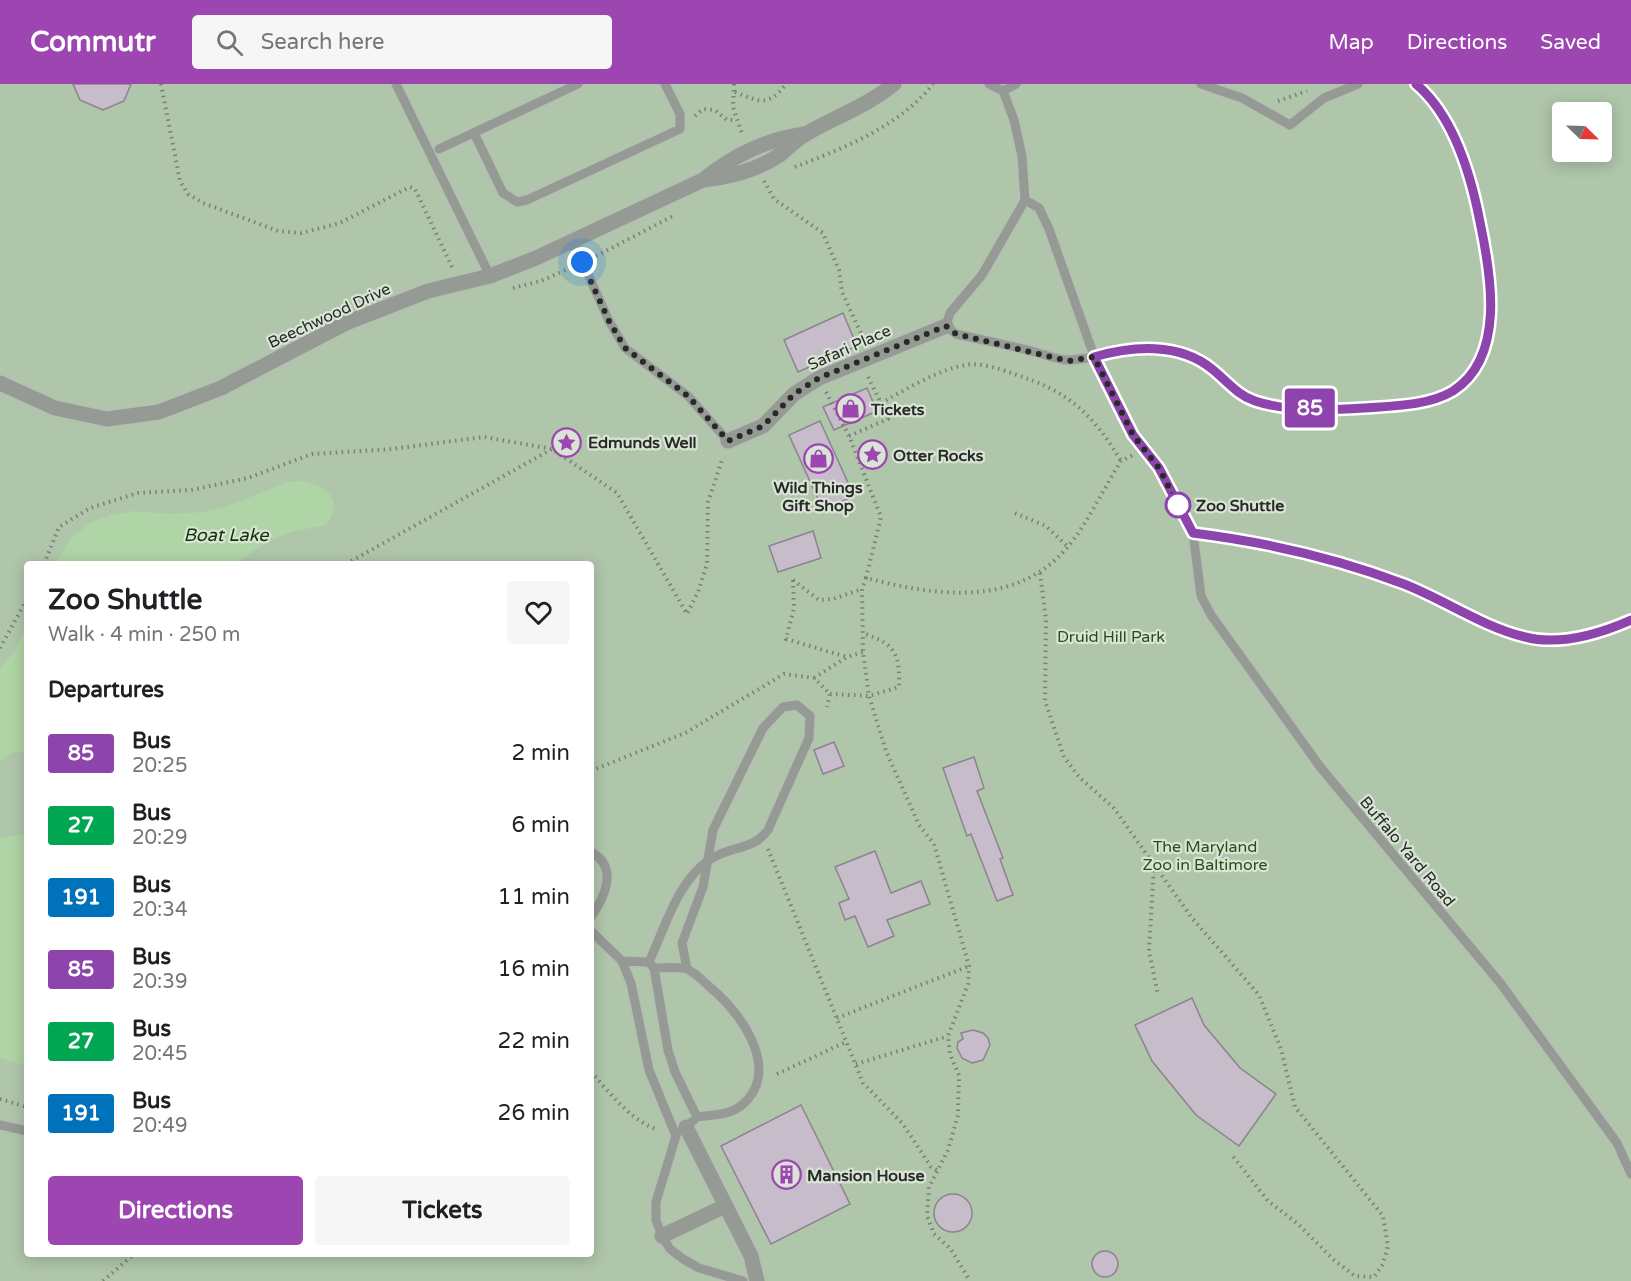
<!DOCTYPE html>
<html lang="en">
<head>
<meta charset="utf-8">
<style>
  body { margin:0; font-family:"Varela Round",sans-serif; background:#f6f6f6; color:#202124; height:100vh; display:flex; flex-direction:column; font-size:22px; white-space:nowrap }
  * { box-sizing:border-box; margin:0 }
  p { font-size:20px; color:#757577 }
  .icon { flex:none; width:33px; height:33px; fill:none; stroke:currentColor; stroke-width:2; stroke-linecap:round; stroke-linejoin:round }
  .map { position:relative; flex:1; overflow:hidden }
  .panel { position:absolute; left:24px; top:477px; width:570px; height:696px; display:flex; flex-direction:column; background:#fff; border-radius:6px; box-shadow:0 3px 15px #0003 }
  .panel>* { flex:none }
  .badge { padding:0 12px; border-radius:4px; font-size:21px; line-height:39px }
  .needle { width:39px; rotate:113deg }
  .buttons { position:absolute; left:1552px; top:18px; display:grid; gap:12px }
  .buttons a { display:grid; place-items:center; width:60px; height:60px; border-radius:6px; background:#fff; box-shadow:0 3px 15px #0003; font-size:30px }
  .you { position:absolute; width:30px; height:30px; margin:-15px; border:4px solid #fff; border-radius:50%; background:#1a73e8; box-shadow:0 0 0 9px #1a73e833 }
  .map>.badge { position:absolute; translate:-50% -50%; box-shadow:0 0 0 3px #fff }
  h2 { padding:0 24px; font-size:22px; line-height:54px }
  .round { display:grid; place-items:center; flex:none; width:63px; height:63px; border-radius:6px; background:#f6f6f6 }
  .overview { display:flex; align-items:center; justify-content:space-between; height:102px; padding:0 24px }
  h1 { font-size:28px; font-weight:700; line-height:45px }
  .button { display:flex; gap:12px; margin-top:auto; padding:12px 24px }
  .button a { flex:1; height:69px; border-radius:6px; background:#9d45b1; color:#fff; font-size:24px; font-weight:700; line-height:69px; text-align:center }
  .button a+a { background:#f6f6f6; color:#202124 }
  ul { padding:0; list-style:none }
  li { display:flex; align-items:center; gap:18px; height:72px; padding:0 24px }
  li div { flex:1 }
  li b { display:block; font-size:22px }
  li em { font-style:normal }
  li .badge { min-width:66px; font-weight:700; text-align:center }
  header { display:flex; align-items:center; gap:36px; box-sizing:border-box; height:84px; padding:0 30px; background:#9d45b1; color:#fff }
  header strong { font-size:28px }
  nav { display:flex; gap:33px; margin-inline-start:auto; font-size:21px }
  .search { width:420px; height:54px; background:#f6f6f6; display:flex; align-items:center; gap:15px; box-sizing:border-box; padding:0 21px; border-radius:6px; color:#757577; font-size:22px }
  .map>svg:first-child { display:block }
</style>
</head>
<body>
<header>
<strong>Commutr</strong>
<div class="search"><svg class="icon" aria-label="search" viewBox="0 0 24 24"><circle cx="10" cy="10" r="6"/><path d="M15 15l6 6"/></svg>Search here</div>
<nav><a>Map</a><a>Directions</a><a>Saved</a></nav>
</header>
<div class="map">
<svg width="1631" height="1197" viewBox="0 0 1631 1197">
  <rect width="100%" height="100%" fill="#d9e4d6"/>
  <!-- green -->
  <path fill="#afc6aa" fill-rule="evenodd" d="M 0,0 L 1631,0 L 1631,1197 L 0,1197 ZM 1563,28 L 1602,28 L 1602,68 L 1563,68 ZM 27,480 L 591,480 L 591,1170 L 27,1170 Z"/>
  <!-- water -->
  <path fill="#afd4a5" d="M 301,397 C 327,401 345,416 326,441 L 291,448 L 266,459 L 234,480 L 54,480 L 73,452 L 91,438 L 111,431 L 134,427 L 171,430 L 203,428 L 230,421 L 287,398 Z
    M 27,540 L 27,668 L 11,669 L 0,678 L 0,585 L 16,565 Z
    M 27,750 L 27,982 L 0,974 L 0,754 Z"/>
  <!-- building -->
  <path fill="#c7bcca" stroke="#8d828f" stroke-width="1.5" d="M 73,0 L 131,0 L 124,17 L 103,26 L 80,16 Z
    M 843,229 L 857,262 L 798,288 L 784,256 Z
    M 867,304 L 877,327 L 834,346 L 823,323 Z
    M 820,337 L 854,412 L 823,426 L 789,351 Z
    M 813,447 L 821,474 L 778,488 L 769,462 Z
    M 834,658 L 844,682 L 823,690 L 814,666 Z
    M 974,673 L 984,704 L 977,707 L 1003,774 L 1000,775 L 1013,811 L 997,817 L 971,750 L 967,752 L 943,684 Z
    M 875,767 L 891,809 L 921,797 L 930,820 L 887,836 L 894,852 L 868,863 L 855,832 L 845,836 L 839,819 L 849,815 L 835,783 Z
    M 1192,914 L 1204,941 L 1240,984 L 1276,1010 L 1239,1062 L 1196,1031 L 1152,977 L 1135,941 Z
    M 973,946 L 983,949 L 988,954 L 990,961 L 983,976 L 972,979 L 962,974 L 957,964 L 958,958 L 963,955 L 961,949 Z
    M 801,1021 L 850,1120 L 771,1160 L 721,1062 Z
    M934 1129a19 19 0 1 1 38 0a19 19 0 1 1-38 0Z
    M1092 1180a13 13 0 1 1 26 0a13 13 0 1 1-26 0Z"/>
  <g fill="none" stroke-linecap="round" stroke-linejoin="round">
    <defs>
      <path id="lane" d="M 396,0 L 490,192
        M 989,0 L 1003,7 L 1014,36 L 1022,72 L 1025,116 L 982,191 L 950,229 L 946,242 L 956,250 C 982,256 1009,261 1035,268 C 1046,271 1060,277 1070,276 C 1105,274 1132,260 1169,267 C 1211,274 1220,302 1253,316 C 1279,327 1316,324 1343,324 C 1458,325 1498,302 1487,182 C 1483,124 1461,39 1416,0
        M 1201,0 L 1242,14 L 1290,41 L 1324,14 L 1358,0
        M 1003,7 L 1016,0
        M 474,49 L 503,109 L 517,118 L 527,116 L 680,45 L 680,30 L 665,0
        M 439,65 L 578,0
        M 1025,116 L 1039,124 L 1049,145 L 1094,272 L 1133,351 L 1159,384 L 1193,449 L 1201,512 L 1211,531 L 1321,684 L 1501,900 L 1617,1059 L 1631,1090
        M 573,157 L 609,237 L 625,264 L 688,312 L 728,357
        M 1193,449 C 1265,458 1336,474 1404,500 C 1445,516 1483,543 1525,553 C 1560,562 1599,550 1631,536
        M 591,768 C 619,783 605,813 591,833
        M 591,847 L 622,877 L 631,899 L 649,986 L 676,1052 L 656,1118 L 656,1136 L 662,1152 L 670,1165 L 683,1175 L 699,1184 L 743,1197
        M 622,877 L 649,878 L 654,884 L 668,966 L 675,988 L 697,1033 L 682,1047
        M 649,878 C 665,844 677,798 709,776 C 731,761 753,767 768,746 L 809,654 L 810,632 L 797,621 L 783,623 L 763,644 L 713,746 L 703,803 L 682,859 L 687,885
        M 654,884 C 663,884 678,882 687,885 C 695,888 705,899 712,905 C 742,930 782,987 742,1021 C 730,1031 712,1031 697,1033
        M 0,1041 L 27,1047"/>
      <path id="street" d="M 703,96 C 731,93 758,86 781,70 C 789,63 797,55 806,50 C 835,33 867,22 894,0
        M 0,299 L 55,324 L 107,335 L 159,328 L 221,304 L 346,239 L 428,207 L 490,192 L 536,174 L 703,96 C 734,71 765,56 804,50
        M 728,357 L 763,342 L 794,310 L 819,294 L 946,242
        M 686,1043 L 751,1172 L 757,1197
        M 662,1152 L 725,1122"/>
    </defs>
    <!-- lane casing -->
    <use href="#lane" stroke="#b5bfb3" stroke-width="12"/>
    <!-- street casing -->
    <use href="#street" stroke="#b5bfb3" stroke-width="18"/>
    <!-- path -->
    <path stroke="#798077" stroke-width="4" stroke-dasharray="1.5 4.5" stroke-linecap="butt" d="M 161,0 L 180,97 L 188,110 L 203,119 L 278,147 L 301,149 L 340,139 L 402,107 L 410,103 L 415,105 L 452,183
      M 734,0 L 733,23 L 742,50
      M 735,8 C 760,18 768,23 786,0
      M 1278,17 L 1307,7
      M 695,32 L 703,25 L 715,26 L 727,36 L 736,36
      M 795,83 C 844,64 900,42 933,0
      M 764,97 L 774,115 L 823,149 L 839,186 L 842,208 L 864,256
      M 596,172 L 675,131
      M 513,204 L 541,197 L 570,184
      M 868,293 L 881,319
      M 826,308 L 849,352 L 881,433 L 866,494 C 935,512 1015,524 1067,464 C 1087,440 1104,404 1121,377 L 1133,371
      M 849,352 L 888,335 L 881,319 C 907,305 935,287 965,281 C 979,278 1000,285 1014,290 C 1068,307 1092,329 1121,377
      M 1015,429 L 1046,442 L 1068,463
      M 44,480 L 59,443 L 90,424 L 138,409 L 191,406 L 248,394 L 312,370 L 392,365 L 484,353 L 552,365 L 617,409 L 687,530 L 698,508 L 707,480 L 708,418 L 723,373
      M 346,480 L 552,365
      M 1040,489 L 1046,536 L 1045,617 L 1064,673 L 1080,694 L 1113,723 L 1192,834 L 1259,911 L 1281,965 L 1295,1023 L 1383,1132 L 1388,1162 L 1383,1180 L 1374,1193 L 1355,1192 L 1334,1176 L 1298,1140 L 1268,1117 L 1232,1071
      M 866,494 L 862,505 L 863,568 L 869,612 L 886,667 L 919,741 L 934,760 L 969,882 L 968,900 L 948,952 L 950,970 L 959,991 L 958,1031 L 948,1066 L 929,1103 L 927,1132 L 934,1150 L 950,1164 L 970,1197
      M 793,496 L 794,524 L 786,555 L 847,573
      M 793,496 L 819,516 L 833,515 L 862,505
      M 0,564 L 27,515
      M 814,594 L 847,573 L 863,568
      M 830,610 L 869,612 L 899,603 C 900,572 896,560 865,550
      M 591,687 L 685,649 L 784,590 L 814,594 L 830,610 L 827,623
      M 768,765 L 863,999 L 903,1040 L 931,1083 L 937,1086
      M 1154,781 L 1149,867 L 1158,911
      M 837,934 L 969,882
      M 856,980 L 948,952
      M 591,988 C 611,1010 630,1036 658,1046
      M 777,990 L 846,958
      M 0,1015 L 27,1023
      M 103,1197 L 134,1170"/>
    <!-- lane -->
    <use href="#lane" stroke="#959a94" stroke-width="9"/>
    <!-- street -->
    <use href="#street" stroke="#959a94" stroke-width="15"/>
  </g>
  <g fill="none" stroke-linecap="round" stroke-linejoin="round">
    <defs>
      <path id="line" d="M 1416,0 C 1454,32 1471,91 1480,138 C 1491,190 1506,273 1453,307 C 1428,322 1392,322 1364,324 C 1330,326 1288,328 1255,317 C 1237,311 1226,296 1212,285 C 1179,258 1132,262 1094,273 L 1133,351 L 1159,384 L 1193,449 C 1265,458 1336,474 1404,500 C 1445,516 1483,543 1525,553 C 1560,562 1599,550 1631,536"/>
    </defs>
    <!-- line casing -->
    <use href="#line" stroke="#fff" stroke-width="14"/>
    <!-- line -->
    <use href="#line" stroke="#8e44ad" stroke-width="9"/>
    <!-- walk -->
    <path stroke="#272b26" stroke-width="6" stroke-dasharray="0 10.8" d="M 582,178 L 609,237 L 625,264 L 688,312 L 728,357 L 763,342 L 794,310 L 819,294 L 946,242 L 956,250 L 1068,277 L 1094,273 L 1133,351 L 1159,384 L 1178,421"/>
  </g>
  <!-- icons -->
  <defs>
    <symbol id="shop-ring" viewBox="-11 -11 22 22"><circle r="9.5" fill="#d9e4d6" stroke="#9d45b1" stroke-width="1.5"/><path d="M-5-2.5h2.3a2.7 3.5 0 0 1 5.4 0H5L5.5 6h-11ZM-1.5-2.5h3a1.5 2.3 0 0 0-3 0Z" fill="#9d45b1"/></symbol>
    <symbol id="sight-ring" viewBox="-11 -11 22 22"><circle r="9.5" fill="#d9e4d6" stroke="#9d45b1" stroke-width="1.5"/><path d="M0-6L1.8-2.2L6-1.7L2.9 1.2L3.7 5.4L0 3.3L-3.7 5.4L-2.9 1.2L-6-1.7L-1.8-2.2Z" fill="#9d45b1"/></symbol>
    <symbol id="building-ring" viewBox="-11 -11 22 22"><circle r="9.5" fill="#d9e4d6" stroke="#9d45b1" stroke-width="1.5"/><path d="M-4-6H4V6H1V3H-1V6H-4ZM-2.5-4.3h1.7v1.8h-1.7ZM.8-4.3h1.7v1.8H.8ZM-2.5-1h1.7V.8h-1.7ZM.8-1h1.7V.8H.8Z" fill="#9d45b1"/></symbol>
  </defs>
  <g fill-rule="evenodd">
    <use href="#shop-ring" x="834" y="308" width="33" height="33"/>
    <use href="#sight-ring" x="550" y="342" width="33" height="33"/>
    <use href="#sight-ring" x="856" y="354" width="33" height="33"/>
    <use href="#shop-ring" x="802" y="358" width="33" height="33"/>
    <use href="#building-ring" x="770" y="1074" width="33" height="33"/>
  </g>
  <!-- markers -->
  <circle fill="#fff" stroke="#8e44ad" stroke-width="3" cx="1178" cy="421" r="12"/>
  <g text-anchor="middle" stroke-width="4.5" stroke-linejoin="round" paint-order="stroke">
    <!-- street labels -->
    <g font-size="16" fill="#272b26" stroke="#d9e4d6">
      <text transform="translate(329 231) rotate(-25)" y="6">Beechwood Drive</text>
      <text transform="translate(849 263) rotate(-24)" y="6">Safari Place</text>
      <text transform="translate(1408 767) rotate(50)" y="6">Buffalo Yard Road</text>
    </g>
    <!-- poi labels -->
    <g font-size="16" font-weight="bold" fill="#272b26" stroke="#d9e4d6" text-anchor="start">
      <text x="871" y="331">Tickets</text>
      <text x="588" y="364">Edmunds Well</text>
      <text x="893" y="377">Otter Rocks</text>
      <text x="818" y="409" text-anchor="middle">Wild Things<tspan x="818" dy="18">Gift Shop</tspan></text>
      <text x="807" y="1097">Mansion House</text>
    </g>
    <!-- stop labels -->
    <g font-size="16" font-weight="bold" fill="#272b26" stroke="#d9e4d6" text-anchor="start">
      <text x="1196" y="427">Zoo Shuttle</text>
    </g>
    <!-- park labels -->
    <g font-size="16" fill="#225114" stroke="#d9e4d6">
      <text x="1111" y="558">Druid Hill Park</text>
      <text x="1205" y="768">The Maryland<tspan x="1205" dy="18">Zoo in Baltimore</tspan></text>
    </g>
    <!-- water labels -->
    <g font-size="18" font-style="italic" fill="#103405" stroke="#d9e4d6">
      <text x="226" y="457">Boat Lake</text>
    </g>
  </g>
</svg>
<div class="buttons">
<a><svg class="needle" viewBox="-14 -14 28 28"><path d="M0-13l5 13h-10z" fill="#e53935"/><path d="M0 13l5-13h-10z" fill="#757577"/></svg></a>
</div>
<div class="you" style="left:582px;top:178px"></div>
<b class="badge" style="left:1310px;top:324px;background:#8e44ad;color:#fff">85</b>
<section class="panel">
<div class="overview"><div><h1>Zoo Shuttle</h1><p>Walk · 4 min · 250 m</p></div><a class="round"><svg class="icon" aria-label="heart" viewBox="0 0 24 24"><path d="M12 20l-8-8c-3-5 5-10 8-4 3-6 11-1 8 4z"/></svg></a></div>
<h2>Departures</h2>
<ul>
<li><span class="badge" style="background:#8e44ad;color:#fff">85</span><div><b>Bus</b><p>20:25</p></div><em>2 min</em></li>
<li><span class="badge" style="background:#00a651;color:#fff">27</span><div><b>Bus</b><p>20:29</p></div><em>6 min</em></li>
<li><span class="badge" style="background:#0072bc;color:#fff">191</span><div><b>Bus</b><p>20:34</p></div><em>11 min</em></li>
<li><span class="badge" style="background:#8e44ad;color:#fff">85</span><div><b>Bus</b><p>20:39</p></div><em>16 min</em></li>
<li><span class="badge" style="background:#00a651;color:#fff">27</span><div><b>Bus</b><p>20:45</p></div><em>22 min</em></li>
<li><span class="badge" style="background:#0072bc;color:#fff">191</span><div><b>Bus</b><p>20:49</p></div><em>26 min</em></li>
</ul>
<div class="button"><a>Directions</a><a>Tickets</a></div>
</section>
</div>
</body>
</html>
